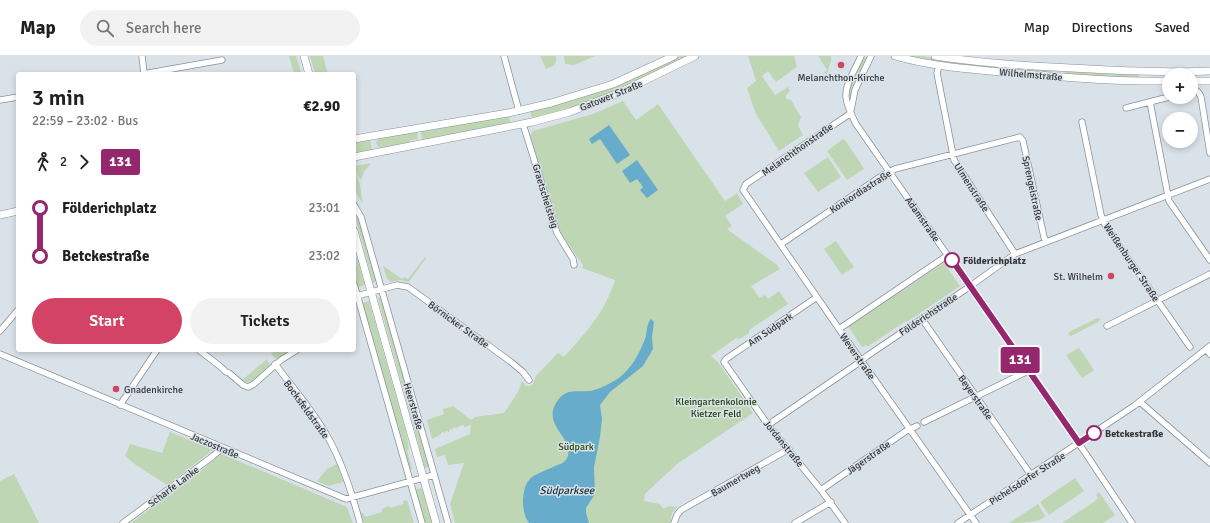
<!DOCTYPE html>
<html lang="en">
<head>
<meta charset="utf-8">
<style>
  body { margin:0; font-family:Signika,sans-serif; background:#f2f2f2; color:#202124; height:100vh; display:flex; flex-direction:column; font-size:15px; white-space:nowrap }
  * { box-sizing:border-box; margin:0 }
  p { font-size:13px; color:#757577 }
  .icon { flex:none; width:22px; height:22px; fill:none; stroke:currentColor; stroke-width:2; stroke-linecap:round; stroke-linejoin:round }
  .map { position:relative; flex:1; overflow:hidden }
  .details { position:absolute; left:16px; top:16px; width:340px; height:280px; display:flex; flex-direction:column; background:#fff; border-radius:4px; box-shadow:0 2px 6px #0003 }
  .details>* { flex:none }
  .badge { padding:0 8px; border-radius:3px; font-size:14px; line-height:26px }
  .controls { position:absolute; left:1162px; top:12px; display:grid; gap:8px }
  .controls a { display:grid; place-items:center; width:36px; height:36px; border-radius:50%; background:#fff; box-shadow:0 2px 6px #0003; font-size:20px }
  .map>.badge { position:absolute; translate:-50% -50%; box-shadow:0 0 0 2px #fff }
  .legs { display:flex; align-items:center; gap:6px; height:44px; padding:0 16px; font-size:13px }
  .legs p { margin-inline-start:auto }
  .head { display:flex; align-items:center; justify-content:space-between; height:68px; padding:0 16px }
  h1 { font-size:22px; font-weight:600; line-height:30px }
  .button { display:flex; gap:8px; margin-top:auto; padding:8px 16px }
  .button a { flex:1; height:46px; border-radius:24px; background:#d34365; color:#fff; font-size:16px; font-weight:600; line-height:46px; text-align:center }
  .button a+a { background:#f2f2f2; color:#202124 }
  ul { padding:0 16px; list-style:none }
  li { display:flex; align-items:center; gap:14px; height:48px; font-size:15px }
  li i { display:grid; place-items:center; width:6px; height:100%; margin:0 5px; background:currentColor }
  li i::after { content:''; width:10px; height:10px; margin:-5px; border:3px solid; border-radius:50%; background:#fff }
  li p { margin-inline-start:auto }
  li:first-child i { background:linear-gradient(#0000 50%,currentColor 0) }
  li:last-child i { background:linear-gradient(currentColor 50%,#0000 0) }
  header { display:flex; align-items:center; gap:24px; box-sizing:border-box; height:56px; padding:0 20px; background:#fff; border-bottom:1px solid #e0e0e0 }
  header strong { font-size:19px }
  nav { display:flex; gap:22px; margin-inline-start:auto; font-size:14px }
  .search { width:280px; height:36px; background:#f2f2f2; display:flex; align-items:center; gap:10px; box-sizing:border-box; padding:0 14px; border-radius:22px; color:#757577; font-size:15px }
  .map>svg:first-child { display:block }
</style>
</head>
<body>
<header>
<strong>Map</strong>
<div class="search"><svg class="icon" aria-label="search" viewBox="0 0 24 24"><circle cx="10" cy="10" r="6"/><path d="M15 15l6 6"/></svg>Search here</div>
<nav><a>Map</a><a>Directions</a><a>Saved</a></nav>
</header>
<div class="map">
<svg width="1210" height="467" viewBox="0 0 1210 467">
  <rect width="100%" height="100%" fill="#dae2e9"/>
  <!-- green -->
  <path fill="#bfd6b4" d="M 289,0 L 296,0 L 301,16 L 294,18 Z
    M 310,0 L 323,0 L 328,18 L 315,18 Z
    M 540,0 L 556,0 C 557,9 554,10 546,13 Z
    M 564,0 L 595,0 L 574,9 L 565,8 Z
    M 681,0 L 686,0 L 678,5 L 632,28 L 583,48 L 532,62 L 530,56 C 585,43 631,25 681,0 Z
    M 748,0 L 794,0 L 797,11 L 776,26 L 768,15 L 762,20 L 775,39 L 788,31 L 790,35 L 786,39 L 786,43 L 791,44 L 801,61 L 798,69 L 803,79 L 779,95 L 755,56 L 747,32 L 756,25 Z
    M 818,0 L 831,0 L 831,5 L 827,18 L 824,17 L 827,14 Z
    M 906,0 L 921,0 L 961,6 L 1055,14 L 1056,17 L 1055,18 L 961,10 Z
    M 862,1 L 866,2 L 850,40 L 848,41 L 852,25 Z
    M 1065,15 L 1139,19 L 1139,23 L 1064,18 Z
    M 623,45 L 636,64 L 658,48 L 725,145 L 737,137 L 743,148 L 725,160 L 732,170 L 727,173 L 777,209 L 780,213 L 751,230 L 760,242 L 765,239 L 768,243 L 779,235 L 788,248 L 749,274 L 749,277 L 740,283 L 736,282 L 711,300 L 718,306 L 753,357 L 677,408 L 645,438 L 644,445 L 660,448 L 663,453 L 669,450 L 677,451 L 672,457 L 670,467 L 455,467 L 450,448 L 464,407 L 448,409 L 445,399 L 437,401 L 435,393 L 470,378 L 471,369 L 465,371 L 463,369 L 456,372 L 454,371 L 452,374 L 450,373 L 449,376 L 446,375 L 445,377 L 442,376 L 440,379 L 432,383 L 427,364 L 444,358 L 443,353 L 453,350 L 471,364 L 475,361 L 504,357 L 518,336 L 522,325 L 526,330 L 530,330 L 533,328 L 536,320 L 558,297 L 564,301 C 587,275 604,258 615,224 L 582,212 L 583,209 L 560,176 L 530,79 L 533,75 L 593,58 Z
    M 508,60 L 511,66 L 422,84 L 421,75 Z
    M 417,76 L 418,83 L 411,84 L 409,87 L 380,92 L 377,90 L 376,86 L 378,83 Z
    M 843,83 L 845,84 L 863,111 L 864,113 L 847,124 L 827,95 Z
    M 370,84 L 372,94 L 354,98 L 354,87 Z
    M 828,101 L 841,121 L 818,136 L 804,117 Z
    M 371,107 L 364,116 L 361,124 L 354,115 L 354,110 Z
    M 354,117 C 362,125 360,137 363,147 C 354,136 354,131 354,117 Z
    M 354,152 L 356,155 L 377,225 L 373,227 L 355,159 Z
    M 836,185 L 854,211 L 842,219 L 824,193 Z
    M 354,193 L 365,229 L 357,231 L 354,219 Z
    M 425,201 L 426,202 L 409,226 L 400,224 L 391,226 L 387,223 L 383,210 L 402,223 L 404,221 L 408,223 Z
    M 944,207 L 960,230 L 907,266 L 906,265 L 867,291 L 866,289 L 862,291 L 848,270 Z
    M 382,241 L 429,411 L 425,412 L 378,242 Z
    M 369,245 L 406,376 L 409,393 L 407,394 L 412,412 L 409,415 L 362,247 Z
    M 1097,262 L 1101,263 L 1098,266 L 1071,280 L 1068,278 L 1069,276 Z
    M 1079,292 L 1094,314 L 1082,322 L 1066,299 Z
    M 277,294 L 293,294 L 277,304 L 271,298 Z
    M 267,303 L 270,309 L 253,326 L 252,325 L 247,326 L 242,324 Z
    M 170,376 L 213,394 L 167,429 L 136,409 L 125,400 L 130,388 L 162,397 Z
    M 222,398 L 347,451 L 353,467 L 131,467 Z
    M 337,408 L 343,426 L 328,430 L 317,425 L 327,413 Z
    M 14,418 L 39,467 L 0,467 L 0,425 Z
    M 1075,422 L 1084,435 L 1049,459 L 1040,446 Z
    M 422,432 L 432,467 L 424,467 L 414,434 Z
    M 1099,436 L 1115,459 L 1103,467 L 1062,467 L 1095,445 L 1098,442 L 1096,439 Z
    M 407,444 L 414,467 L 364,467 L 361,457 L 363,457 L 365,461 L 382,456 L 382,453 L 389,450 L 390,452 L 403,448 L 403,445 Z
    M 1038,448 L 1045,460 C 1041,467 1019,467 1009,467 Z"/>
  <!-- water -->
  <path fill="#67accb" d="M 609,69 L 630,99 L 617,108 L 600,83 L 592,88 L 589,83 Z
    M 637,104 L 658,134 L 647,142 L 640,134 L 643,131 L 637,123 L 630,127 L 622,115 Z
    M 651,263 L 654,266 L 652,281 L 653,293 L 643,310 L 610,336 L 600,349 L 602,363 L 600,381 L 594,411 L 595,438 L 586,452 L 586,457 L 589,467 L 529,467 C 524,460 523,453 523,444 C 525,418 535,420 555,410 C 560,408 565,407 567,402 C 576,383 542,370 556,347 C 565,332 574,336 588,335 C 597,335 608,328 616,324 C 631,314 640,297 646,280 C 647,274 647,267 651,263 Z"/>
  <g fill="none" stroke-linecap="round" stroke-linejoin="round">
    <defs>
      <path id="minor" d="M 142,0 L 144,18
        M 504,0 L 519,55
        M 861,0 C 856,12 845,28 846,41 C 847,51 852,60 856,68 L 1086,398 L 1132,467
        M 939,10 L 937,17 L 954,104 L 1015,198
        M 143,18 L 222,4
        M 1191,34 C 1196,33 1199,36 1201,41 L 1210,97
        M 0,44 L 18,41
        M 1150,46 L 1169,145 L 1210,204
        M 1126,52 L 1169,41
        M 851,54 L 855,34 L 871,0
        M 851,57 L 746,128 L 743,134 L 839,273 L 976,467
        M 1082,66 L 1101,159 L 1105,169 L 1190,291
        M 523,68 L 557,177 L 573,203 L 574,209
        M 354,149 L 361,161 L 448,467
        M 781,188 L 883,119 L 895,113 L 1020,81 L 1023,85 L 1044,181 L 1046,186
        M 354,228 L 422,467
        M 357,240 L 397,229 L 408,231 L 511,306 L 523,316 L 529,324
        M 817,241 L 726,303 L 724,306 L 768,369 L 821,434 L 845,467
        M 922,263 L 1031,419
        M 1107,270 L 1210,218
        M 839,273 L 948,199
        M 0,275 L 18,254
        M 1206,293 L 1210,298
        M 199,294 L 221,311 L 226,316 L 229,317 L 243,329 L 248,331 L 254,328 L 281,304 L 297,294
        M 0,298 L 346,443 L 434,419
        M 275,308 C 292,331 312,353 326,378 C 342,405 352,437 360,467
        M 1140,346 L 1210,407
        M 120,349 L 157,294
        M 924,366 L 1028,315
        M 768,369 L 857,308 L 867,300 L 969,231 L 1015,198 L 1210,123
        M 821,434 L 906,375 L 917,370
        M 123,467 L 213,400 L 219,395 L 220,391
        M 674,467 L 677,459 L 681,454 L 789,393
        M 795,467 L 831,446
        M 958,467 L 1134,350 L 1210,290"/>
      <path id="major" d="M 304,0 L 309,18
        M 895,0 C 933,11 971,13 1010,17 C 1063,21 1116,26 1169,25
        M 935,0 C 987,8 1039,11 1091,13 C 1130,15 1170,17 1210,15
        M 1191,25 L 1210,25
        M 354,83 L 508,57 L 551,47 L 613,28 L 674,0
        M 354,101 L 532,66 L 570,56 L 621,36 L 695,0
        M 0,159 L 18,155
        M 354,175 L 436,467"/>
    </defs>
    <!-- minor casing -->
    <use href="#minor" stroke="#899198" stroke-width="7"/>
    <!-- major casing -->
    <use href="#major" stroke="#899198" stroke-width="8"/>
    <!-- minor -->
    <use href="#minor" stroke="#fff" stroke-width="5.5"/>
    <!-- major -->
    <use href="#major" stroke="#fff" stroke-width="7"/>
  </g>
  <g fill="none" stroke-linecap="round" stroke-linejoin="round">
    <defs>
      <path id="line-1" d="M 952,204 L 1079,387 L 1094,377"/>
    </defs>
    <!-- line-1 casing -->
    <use href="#line-1" stroke="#fff" stroke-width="9"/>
    <!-- line-1 -->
    <use href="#line-1" stroke="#95276e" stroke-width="6"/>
  </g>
  <!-- markers -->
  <g fill="#d34365" stroke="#dae2e9" stroke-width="1.5">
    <circle cx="841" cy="9" r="4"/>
    <circle cx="1111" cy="220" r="4"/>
    <circle cx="116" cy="333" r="4"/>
  </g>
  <g fill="#fff" stroke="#95276e" stroke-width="2">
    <circle cx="952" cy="204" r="7"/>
    <circle cx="1094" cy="377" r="7"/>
  </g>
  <g text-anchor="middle" stroke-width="3" stroke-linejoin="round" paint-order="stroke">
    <!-- street labels -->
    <g font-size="10" fill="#333639" stroke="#dae2e9">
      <text transform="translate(1031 18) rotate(5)" y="4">Wilhelmstraße</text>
      <text transform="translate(611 39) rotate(-22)" y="4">Gatower Straße</text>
      <text transform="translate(797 93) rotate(-35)" y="4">Melanchthonstraße</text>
      <text transform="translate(972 131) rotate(57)" y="4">Ulmenstraße</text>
      <text transform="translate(1033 132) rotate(78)" y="4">Sprengelstraße</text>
      <text transform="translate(860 135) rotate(-33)" y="4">Konkordiastraße</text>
      <text transform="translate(546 140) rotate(73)" y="4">Graetschelsteig</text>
      <text transform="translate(923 163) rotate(55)" y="4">Adamstraße</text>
      <text transform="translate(1132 206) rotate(56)" y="4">Weißenburger Straße</text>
      <text transform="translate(928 258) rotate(-34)" y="4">Földerichstraße</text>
      <text transform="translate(459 268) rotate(36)" y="4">Börnicker Straße</text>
      <text transform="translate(770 273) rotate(-34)" y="4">Am Südpark</text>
      <text transform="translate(858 300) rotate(55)" y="4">Weverstraße</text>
      <text transform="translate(976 341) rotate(55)" y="4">Beyerstraße</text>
      <text transform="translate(414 350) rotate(74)" y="4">Heerstraße</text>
      <text transform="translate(307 353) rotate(54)" y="4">Bocksfeldstraße</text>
      <text transform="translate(784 387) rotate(51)" y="4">Jordanstraße</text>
      <text transform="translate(215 389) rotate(23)" y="4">Jaczostraße</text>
      <text transform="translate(868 401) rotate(-35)" y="4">Jägerstraße</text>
      <text transform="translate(1027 422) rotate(-33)" y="4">Pichelsdorfer Straße</text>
      <text transform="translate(735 424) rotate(-30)" y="4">Baumertweg</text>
      <text transform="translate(173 430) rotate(-37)" y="4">Scharfe Lanke</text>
    </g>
    <!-- poi labels -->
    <g font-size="10" fill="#333639" stroke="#dae2e9">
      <text x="841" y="25">Melanchthon-Kirche</text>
      <text x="1103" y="224" text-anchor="end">St. Wilhelm</text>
      <text x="124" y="337" text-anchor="start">Gnadenkirche</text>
    </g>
    <!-- stop labels -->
    <g font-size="10" font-weight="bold" fill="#333639" stroke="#dae2e9" text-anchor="start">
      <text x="963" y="208">Földerichplatz</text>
      <text x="1105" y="381">Betckestraße</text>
    </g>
    <!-- park labels -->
    <g font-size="10" fill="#1c3d04" stroke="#dae2e9">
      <text x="716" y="349">Kleingartenkolonie<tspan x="716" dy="12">Kietzer Feld</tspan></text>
      <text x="576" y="394">Südpark</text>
    </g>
    <!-- water labels -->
    <g font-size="11" font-style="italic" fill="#10313e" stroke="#dae2e9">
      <text x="567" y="438">Südparksee</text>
    </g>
  </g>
</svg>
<div class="controls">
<a>+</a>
<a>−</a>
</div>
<b class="badge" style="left:1020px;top:304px;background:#95276e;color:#fff">131</b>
<section class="details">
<div class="head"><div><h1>3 min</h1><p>22:59 – 23:02 · Bus</p></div><b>€2.90</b></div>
<div class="legs"><svg class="icon" aria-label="walk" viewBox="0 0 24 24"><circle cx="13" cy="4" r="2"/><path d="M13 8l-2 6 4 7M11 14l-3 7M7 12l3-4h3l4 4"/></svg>2<svg class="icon" aria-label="forward" viewBox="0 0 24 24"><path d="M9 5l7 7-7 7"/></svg><b class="badge" style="background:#95276e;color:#fff">131</b></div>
<ul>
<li><i style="color:#95276e"></i><b>Földerichplatz</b><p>23:01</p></li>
<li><i style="color:#95276e"></i><b>Betckestraße</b><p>23:02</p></li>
</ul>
<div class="button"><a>Start</a><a>Tickets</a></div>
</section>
</div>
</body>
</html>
